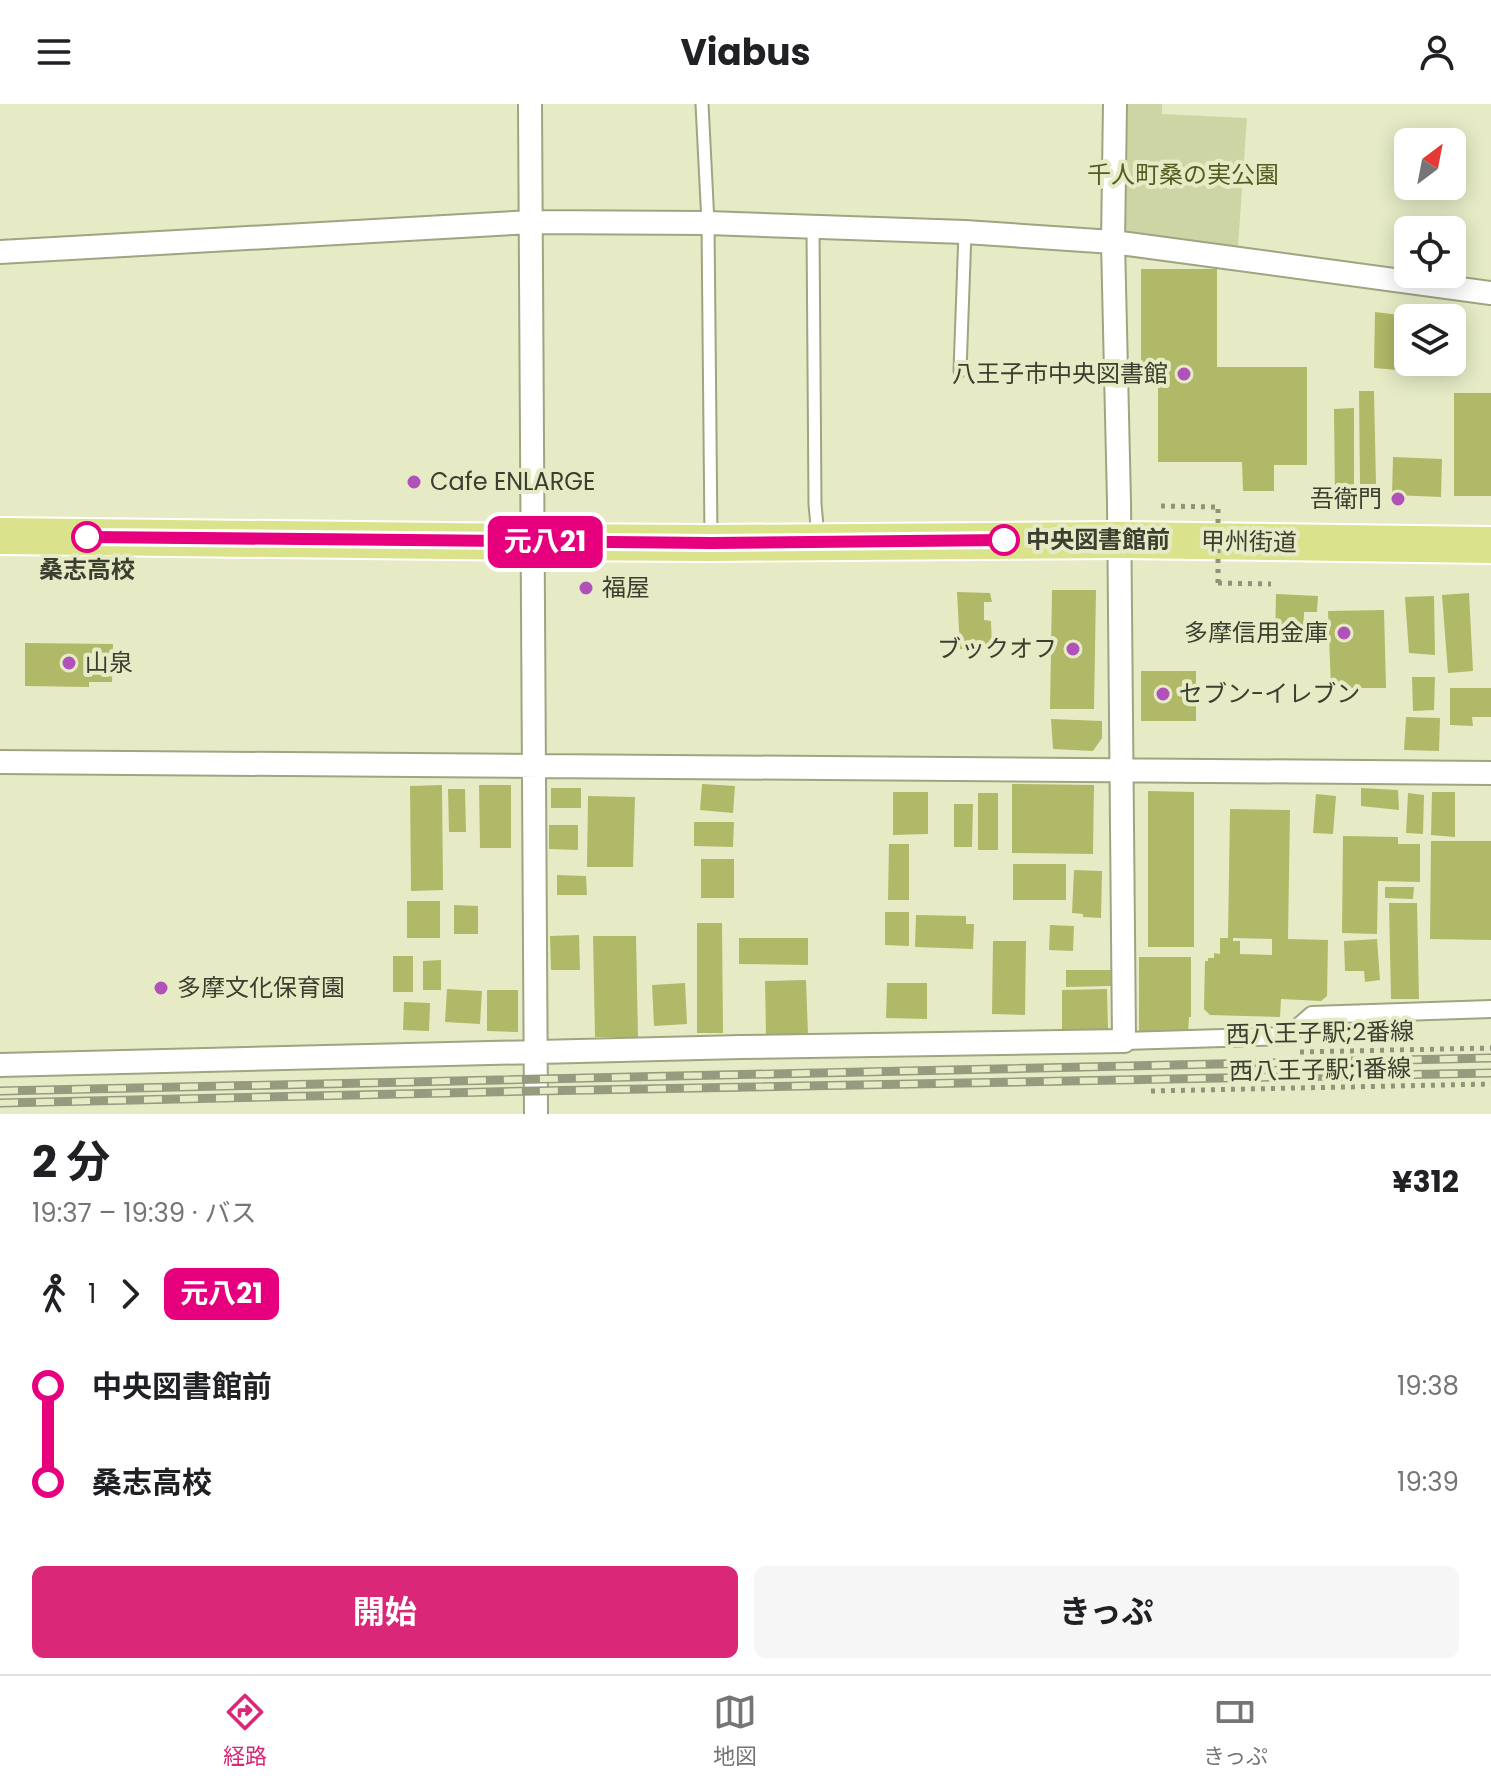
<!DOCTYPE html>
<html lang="ja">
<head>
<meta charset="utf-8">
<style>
  body { margin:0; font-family:Poppins,"Noto Sans JP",sans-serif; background:#f6f6f6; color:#202124; height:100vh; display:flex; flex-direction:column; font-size:30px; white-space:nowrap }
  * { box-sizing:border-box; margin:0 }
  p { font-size:26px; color:#757577 }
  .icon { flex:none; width:44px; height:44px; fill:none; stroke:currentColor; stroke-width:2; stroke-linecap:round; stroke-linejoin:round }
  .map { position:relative; height:1010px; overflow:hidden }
  .side { display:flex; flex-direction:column; background:#fff; flex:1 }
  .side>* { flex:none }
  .badge { padding:0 16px; border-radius:12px; font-size:28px; line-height:52px }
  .needle { width:52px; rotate:32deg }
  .tools { position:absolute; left:1394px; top:24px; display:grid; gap:16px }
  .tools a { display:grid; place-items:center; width:72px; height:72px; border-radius:12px; background:#fff; box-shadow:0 4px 20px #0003; font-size:40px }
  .map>.badge { position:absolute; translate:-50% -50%; box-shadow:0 0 0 4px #fff }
  .legs { display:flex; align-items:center; gap:12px; height:88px; padding:0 32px; font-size:26px }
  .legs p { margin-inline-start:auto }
  .headline { display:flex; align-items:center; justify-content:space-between; height:136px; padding:0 32px }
  h1 { font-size:44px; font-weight:700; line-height:60px }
  .action { display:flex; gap:16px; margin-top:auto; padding:16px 32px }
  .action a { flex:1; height:92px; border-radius:12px; background:#db2777; color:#fff; font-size:32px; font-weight:700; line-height:92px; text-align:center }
  .action a+a { background:#f6f6f6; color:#202124 }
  ul { padding:0 32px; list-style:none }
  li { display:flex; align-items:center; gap:28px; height:96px; font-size:30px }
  li i { display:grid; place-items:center; width:12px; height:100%; margin:0 10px; background:currentColor }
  li i::after { content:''; width:20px; height:20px; margin:-10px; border:6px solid; border-radius:50%; background:#fff }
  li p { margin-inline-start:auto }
  li:first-child i { background:linear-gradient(#0000 50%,currentColor 0) }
  li:last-child i { background:linear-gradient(currentColor 50%,#0000 0) }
  header { display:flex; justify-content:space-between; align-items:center; height:104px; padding:0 32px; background:#fff; font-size:36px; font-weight:700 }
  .tab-bar { display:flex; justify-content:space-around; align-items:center; height:112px; border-top:2px solid #e0e0e0; background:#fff; font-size:22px; color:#757577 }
  .tab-bar a { display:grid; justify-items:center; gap:4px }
  .tab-bar .current { color:#db2777 }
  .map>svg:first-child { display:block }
</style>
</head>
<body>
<header><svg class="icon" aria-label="menu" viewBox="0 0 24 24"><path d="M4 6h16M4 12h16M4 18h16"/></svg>Viabus<svg class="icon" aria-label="person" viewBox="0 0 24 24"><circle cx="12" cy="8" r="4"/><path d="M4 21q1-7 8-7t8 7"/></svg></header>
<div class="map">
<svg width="1491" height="1010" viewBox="0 0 1491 1010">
  <rect width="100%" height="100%" fill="#e6ebc6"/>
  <!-- green -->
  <path fill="#ced5a5" d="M 1124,0 L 1162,0 L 1162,10 L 1247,14 L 1238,143 L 1121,128 Z"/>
  <!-- building -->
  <path fill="#b0b968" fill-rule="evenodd" d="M 1141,165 L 1217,165 L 1217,263 L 1307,263 L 1307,361 L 1274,361 L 1274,387 L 1243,387 L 1242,358 L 1158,358 L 1158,269 L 1141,269 Z
    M 1375,208 L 1408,212 L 1409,267 L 1374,264 Z
    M 1359,287 L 1374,287 L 1376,381 L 1360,381 Z
    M 1454,289 L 1491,289 L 1491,392 L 1454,392 Z
    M 1354,304 L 1354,395 L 1335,395 L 1334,305 Z
    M 1393,353 L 1442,355 L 1441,393 L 1392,391 Z
    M 1052,486 L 1096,486 L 1094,605 L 1050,605 Z
    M 957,488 L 990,489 L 992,498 L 984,498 L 984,516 L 991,517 L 992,544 L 960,545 Z
    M 1469,489 L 1473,567 L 1448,569 L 1442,491 Z
    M 1276,490 L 1318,492 L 1317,508 L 1304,508 L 1303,538 L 1275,537 Z
    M 1434,492 L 1435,551 L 1409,549 L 1405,493 Z
    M 1384,506 L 1386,584 L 1331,584 L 1328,507 Z
    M 25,539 L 113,540 L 112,578 L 89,578 L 89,583 L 25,582 Z
    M 1141,567 L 1196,567 L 1196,617 L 1141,617 Z
    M 1412,573 L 1435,573 L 1434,606 L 1413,607 Z
    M 1450,584 L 1491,584 L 1491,613 L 1472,613 L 1473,622 L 1450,621 Z
    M 1406,613 L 1440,614 L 1439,647 L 1404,646 Z
    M 1051,615 L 1102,617 L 1102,634 L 1093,647 L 1053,645 Z
    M 702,680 L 735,682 L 733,709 L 700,706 Z
    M 1012,680 L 1094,681 L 1093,750 L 1012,749 Z
    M 442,681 L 443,786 L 411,787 L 410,682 Z
    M 479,681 L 511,681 L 511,744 L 480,744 Z
    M 551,684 L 581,684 L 581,704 L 551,704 Z
    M 1361,684 L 1398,686 L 1399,706 L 1361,702 Z
    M 448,685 L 465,685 L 466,728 L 449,728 Z
    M 1148,687 L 1194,688 L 1194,843 L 1148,843 Z
    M 893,688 L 928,688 L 928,730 L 893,731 Z
    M 1432,688 L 1455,688 L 1455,733 L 1431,731 Z
    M 978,689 L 998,689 L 998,746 L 978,746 Z
    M 1408,689 L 1424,691 L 1423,730 L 1406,729 Z
    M 1316,690 L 1336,692 L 1333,730 L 1313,729 Z
    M 588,692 L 635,693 L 633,763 L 587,763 Z
    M 954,700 L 973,700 L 972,743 L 954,743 Z
    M 1230,705 L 1290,706 L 1288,835 L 1328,836 L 1327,892 L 1321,897 L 1281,895 L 1280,913 L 1210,911 L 1204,905 L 1205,857 L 1208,857 L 1208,854 L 1214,854 L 1214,849 L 1220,850 L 1220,834 L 1228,834 ZM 1233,834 L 1272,835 L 1272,851 L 1240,850 L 1240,837 L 1233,837 Z
    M 694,718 L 734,718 L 733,743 L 694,742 Z
    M 549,721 L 578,721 L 578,746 L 549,745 Z
    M 1343,732 L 1398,733 L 1398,740 L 1420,740 L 1420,778 L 1378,777 L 1377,830 L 1342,829 Z
    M 1431,737 L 1491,737 L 1491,836 L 1430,835 Z
    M 889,740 L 909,740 L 909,796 L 888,796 Z
    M 701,755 L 734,755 L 734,794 L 701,794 Z
    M 1013,760 L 1066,760 L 1066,796 L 1013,796 Z
    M 1074,766 L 1102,767 L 1101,814 L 1083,813 L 1083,810 L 1072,809 Z
    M 557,771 L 586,772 L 587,791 L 557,791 Z
    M 1385,783 L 1414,783 L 1413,795 L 1385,794 Z
    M 407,797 L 440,797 L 440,834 L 407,834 Z
    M 1389,799 L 1417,799 L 1419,895 L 1391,895 Z
    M 454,801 L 478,802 L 478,830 L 454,830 Z
    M 885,808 L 909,808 L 909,842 L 885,841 Z
    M 916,811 L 966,812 L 966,820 L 974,820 L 973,845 L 915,843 Z
    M 697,819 L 722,819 L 723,929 L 697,929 Z
    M 1050,821 L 1074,822 L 1073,847 L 1049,846 Z
    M 579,831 L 580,866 L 551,866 L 550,832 Z
    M 593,832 L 636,832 L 638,933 L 595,933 Z
    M 739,834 L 808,834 L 808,861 L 739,860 Z
    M 1377,835 L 1380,876 L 1365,878 L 1364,867 L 1345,867 L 1344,837 Z
    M 993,837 L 1026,837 L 1025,911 L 992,910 Z
    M 393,852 L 413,852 L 413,888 L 393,888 Z
    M 1139,853 L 1191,853 L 1191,913 L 1189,913 L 1188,930 L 1144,930 L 1139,927 Z
    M 441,856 L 441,886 L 423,886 L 423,857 Z
    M 1066,866 L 1111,866 L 1111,882 L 1066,883 Z
    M 806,876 L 808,930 L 766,931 L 765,877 Z
    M 685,879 L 687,920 L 654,922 L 652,881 Z
    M 887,879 L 927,879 L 927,915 L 886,914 Z
    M 447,885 L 482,887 L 480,920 L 445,918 Z
    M 1107,885 L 1108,925 L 1062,926 L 1062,886 Z
    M 487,886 L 518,886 L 518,928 L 487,927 Z
    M 404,898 L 430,899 L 429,927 L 403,926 Z"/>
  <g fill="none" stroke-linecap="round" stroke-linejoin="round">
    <defs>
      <path id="service" d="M 702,0 L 708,119 L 711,434
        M 813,123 L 815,400 L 818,433
        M 960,267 L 965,128"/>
      <path id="pedestrian" d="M 1124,937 L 1288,932 L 1312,911 L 1491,905"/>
      <path id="minor" d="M 530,0 L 536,1010
        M 0,148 L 532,118 L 708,119 L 965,128 L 1113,138 L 1491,189
        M 0,658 L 1491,669
        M 0,961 L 741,943 L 1124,937 L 1119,398 L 1113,138 L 1115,0"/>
      <path id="trunk" d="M 0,432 L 533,438 L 711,439 L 1120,436 L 1491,441"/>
    </defs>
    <!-- service casing -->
    <use href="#service" stroke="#9fa481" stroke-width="15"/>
    <!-- pedestrian casing -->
    <use href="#pedestrian" stroke="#9fa481" stroke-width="20"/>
    <!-- minor casing -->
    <use href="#minor" stroke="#9fa481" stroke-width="26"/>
    <!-- trunk casing -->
    <use href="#trunk" stroke="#fff" stroke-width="40"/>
    <!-- path -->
    <path stroke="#90947a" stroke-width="5" stroke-dasharray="4 6" stroke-linecap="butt" d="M 1161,402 L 1218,403
      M 1218,479 L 1271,480
      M 1300,948 L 1491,944
      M 1151,987 L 1491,980"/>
    <!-- service -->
    <use href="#service" stroke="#fff" stroke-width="11"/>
    <!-- pedestrian -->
    <use href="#pedestrian" stroke="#fff" stroke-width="16"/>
    <!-- minor -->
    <use href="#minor" stroke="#fff" stroke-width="22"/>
    <!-- trunk -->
    <use href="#trunk" stroke="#dae38b" stroke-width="36"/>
    <defs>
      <path id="rail" d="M 0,987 L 1491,954
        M 0,999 L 535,987 L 1491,969"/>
    </defs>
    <!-- rail casing -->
    <use href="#rail" stroke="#969a7f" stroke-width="9"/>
    <!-- rail -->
    <use href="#rail" stroke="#e6ebc6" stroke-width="6" stroke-dasharray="18" stroke-linecap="butt"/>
    <!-- path-bridge -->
    <path stroke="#90947a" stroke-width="5" stroke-dasharray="4 6" stroke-linecap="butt" d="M 1218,479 L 1218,403"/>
  </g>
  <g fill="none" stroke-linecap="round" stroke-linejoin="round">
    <defs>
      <path id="line-1" d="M 87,433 L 711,439 L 1004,436"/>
    </defs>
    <!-- line-1 casing -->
    <use href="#line-1" stroke="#fff" stroke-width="18"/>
    <!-- line-1 -->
    <use href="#line-1" stroke="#e6007e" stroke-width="12"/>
  </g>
  <!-- markers -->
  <g fill="#b151ba" stroke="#e6ebc6" stroke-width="3">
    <circle cx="1184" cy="270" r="8"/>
    <circle cx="414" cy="378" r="8"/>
    <circle cx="1398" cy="395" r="8"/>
    <circle cx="586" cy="484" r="8"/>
    <circle cx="1344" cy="529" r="8"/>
    <circle cx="1073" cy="545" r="8"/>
    <circle cx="69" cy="559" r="8"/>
    <circle cx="1163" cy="590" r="8"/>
    <circle cx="161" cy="884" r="8"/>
  </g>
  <g fill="#fff" stroke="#e6007e" stroke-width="4">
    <circle cx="87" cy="433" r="14"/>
    <circle cx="1004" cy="436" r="14"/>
  </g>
  <g text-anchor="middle" stroke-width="8" stroke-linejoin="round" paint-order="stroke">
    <!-- park labels -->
    <g font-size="24" fill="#565c21" stroke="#e6ebc6">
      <text x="1183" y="79">千人町桑の実公園</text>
    </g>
    <!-- poi labels -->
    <g font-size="24" fill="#3c3e2f" stroke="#e6ebc6" text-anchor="start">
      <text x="1168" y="278" text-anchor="end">八王子市中央図書館</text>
      <text x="430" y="386">Cafe ENLARGE</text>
      <text x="1382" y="403" text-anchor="end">吾衛門</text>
      <text x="602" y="492">福屋</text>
      <text x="1328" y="537" text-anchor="end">多摩信用金庫</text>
      <text x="1057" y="553" text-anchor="end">ブックオフ</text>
      <text x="85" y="567">山泉</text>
      <text x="1179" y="598">セブン-イレブン</text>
      <text x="177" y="892">多摩文化保育園</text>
    </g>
    <!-- stop labels -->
    <g font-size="24" font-weight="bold" fill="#3c3e2f" stroke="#e6ebc6" text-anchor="start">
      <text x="1026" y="444">中央図書館前</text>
      <text x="87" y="474" text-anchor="middle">桑志高校</text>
    </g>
    <!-- street labels -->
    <g font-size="24" fill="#3c3e2f" stroke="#e6ebc6">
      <text transform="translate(1249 438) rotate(1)" y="8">甲州街道</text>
      <text transform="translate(1320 929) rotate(-1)" y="8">西八王子駅;2番線</text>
      <text transform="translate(1320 966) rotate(-1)" y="8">西八王子駅;1番線</text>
    </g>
  </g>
</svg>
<div class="tools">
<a><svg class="needle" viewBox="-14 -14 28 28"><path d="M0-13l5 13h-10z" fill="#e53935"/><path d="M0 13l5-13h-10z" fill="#757577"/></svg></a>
<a><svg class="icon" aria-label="locate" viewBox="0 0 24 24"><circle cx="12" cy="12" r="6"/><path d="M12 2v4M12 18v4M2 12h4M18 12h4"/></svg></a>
<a><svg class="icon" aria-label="layers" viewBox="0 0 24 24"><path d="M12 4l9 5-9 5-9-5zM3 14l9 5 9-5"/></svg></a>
</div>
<b class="badge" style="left:545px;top:438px;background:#e6007e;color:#fff">元八21</b>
</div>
<section class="side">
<div class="headline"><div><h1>2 分</h1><p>19:37 – 19:39 · バス</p></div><b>¥312</b></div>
<div class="legs"><svg class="icon" aria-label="walk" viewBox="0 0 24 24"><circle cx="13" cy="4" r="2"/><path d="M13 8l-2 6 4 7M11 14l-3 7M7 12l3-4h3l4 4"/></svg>1<svg class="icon" aria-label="forward" viewBox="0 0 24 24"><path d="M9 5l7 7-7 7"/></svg><b class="badge" style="background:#e6007e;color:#fff">元八21</b></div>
<ul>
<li><i style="color:#e6007e"></i><b>中央図書館前</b><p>19:38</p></li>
<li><i style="color:#e6007e"></i><b>桑志高校</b><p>19:39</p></li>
</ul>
<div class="action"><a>開始</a><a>きっぷ</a></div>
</section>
<nav class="tab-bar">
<a class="current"><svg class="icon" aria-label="directions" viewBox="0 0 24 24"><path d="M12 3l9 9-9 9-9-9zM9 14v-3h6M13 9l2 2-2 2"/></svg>経路</a>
<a><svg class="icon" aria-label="map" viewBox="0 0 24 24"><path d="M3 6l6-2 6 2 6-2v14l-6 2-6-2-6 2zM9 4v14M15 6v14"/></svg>地図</a>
<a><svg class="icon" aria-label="tickets" viewBox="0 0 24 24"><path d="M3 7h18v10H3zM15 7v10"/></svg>きっぷ</a>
</nav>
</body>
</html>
